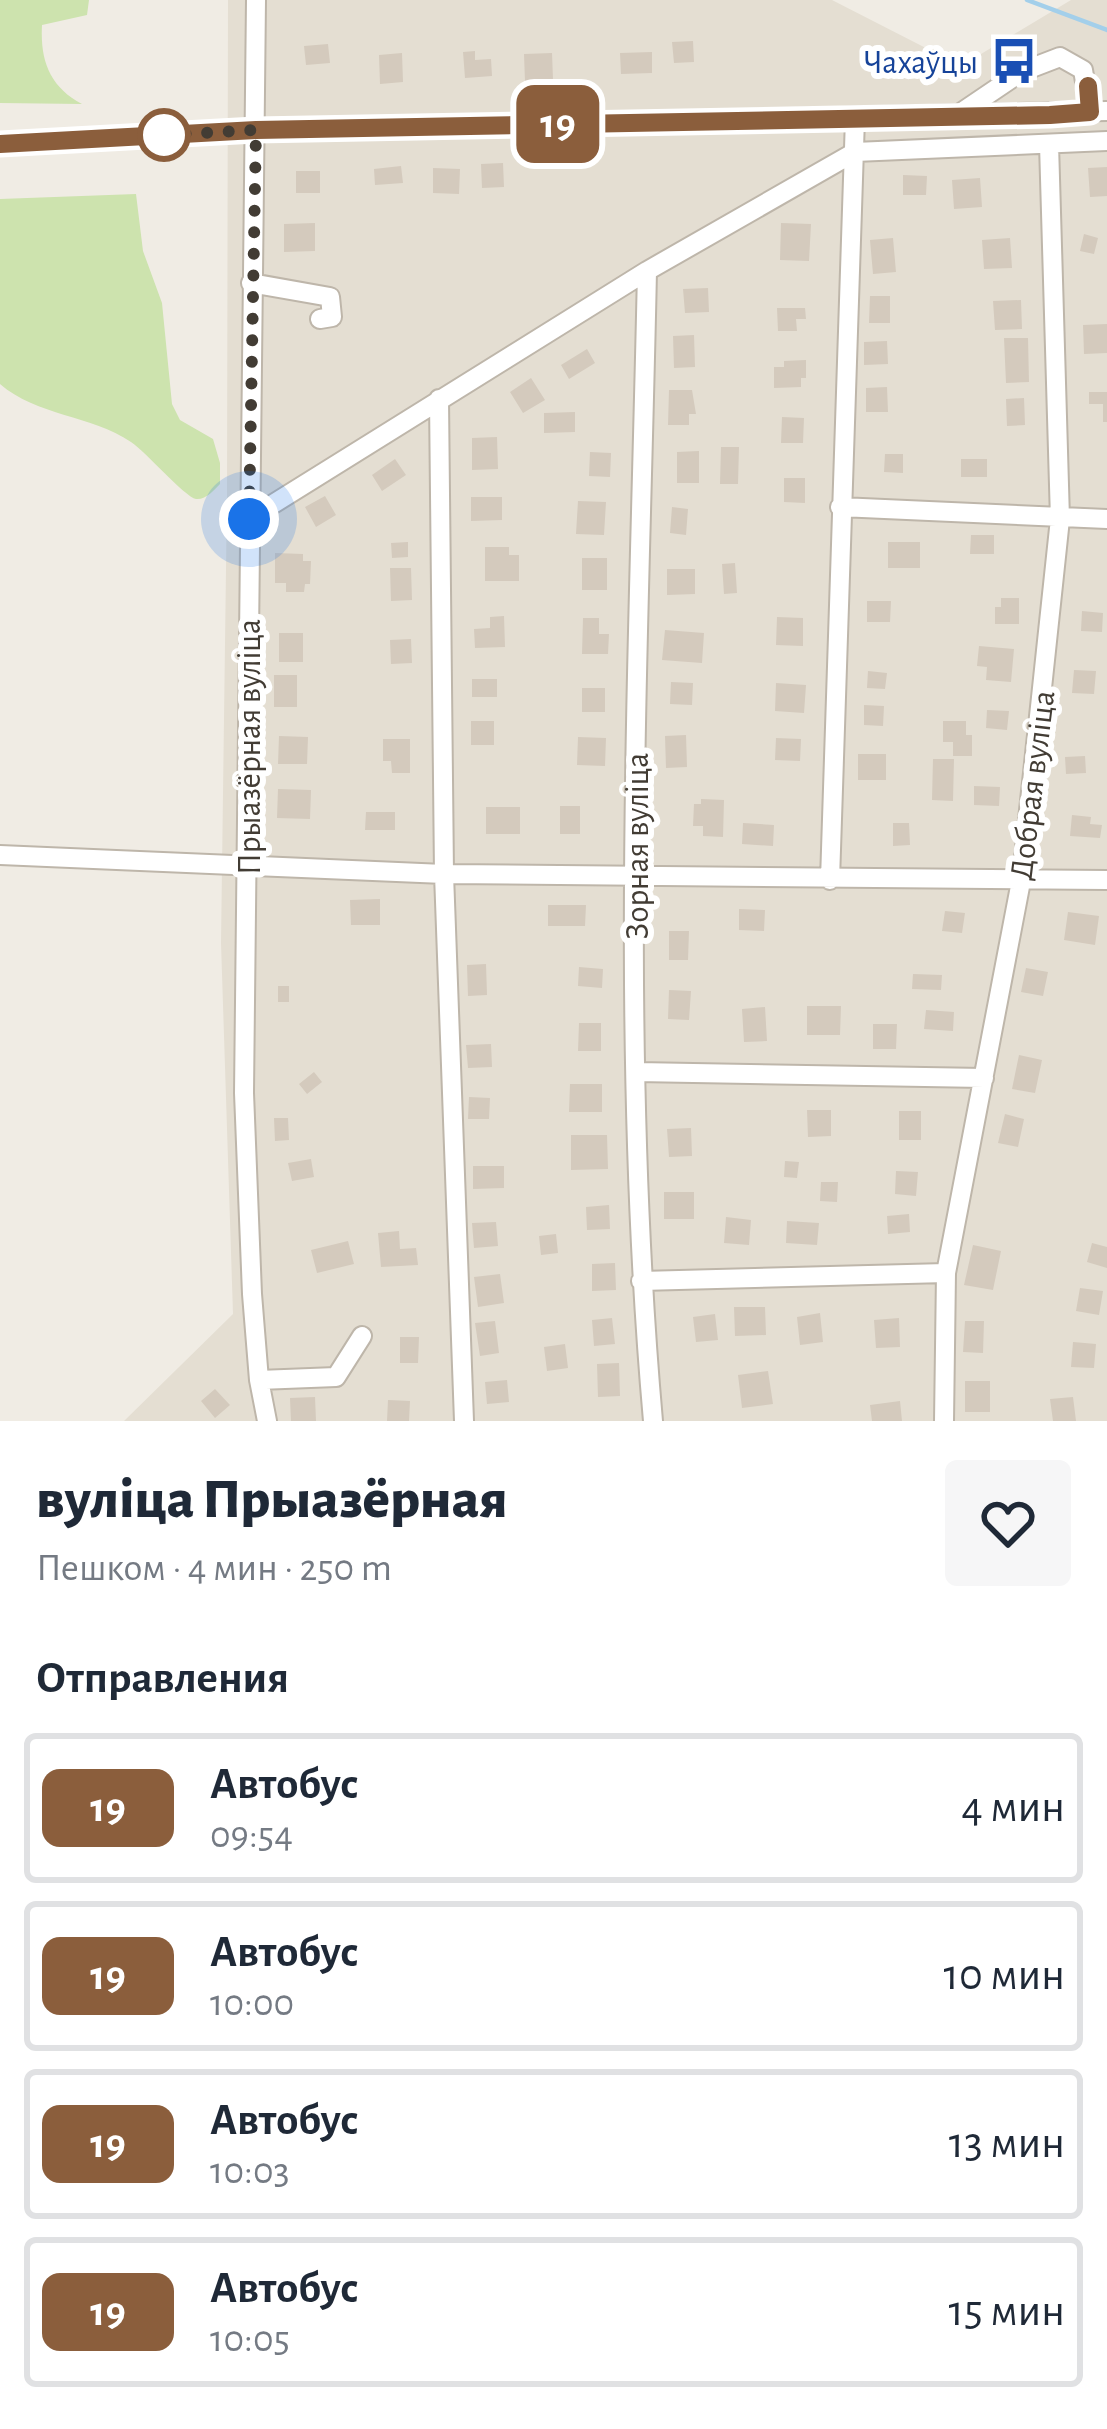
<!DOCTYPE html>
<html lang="ru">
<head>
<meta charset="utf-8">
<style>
  body { margin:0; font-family:"Alegreya Sans",sans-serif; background:#f6f6f7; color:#1f2937; height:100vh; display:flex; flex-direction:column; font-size:45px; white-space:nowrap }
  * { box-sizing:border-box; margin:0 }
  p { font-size:39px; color:#747a83 }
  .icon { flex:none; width:66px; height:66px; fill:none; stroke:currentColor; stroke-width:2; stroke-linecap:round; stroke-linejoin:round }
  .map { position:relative; height:1421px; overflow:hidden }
  .panel { display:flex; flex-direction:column; background:#fff; flex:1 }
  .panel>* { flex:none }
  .badge { padding:0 24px; border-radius:18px; font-size:42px; line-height:78px }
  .you { position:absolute; width:60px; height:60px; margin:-30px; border:9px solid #fff; border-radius:50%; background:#1a73e8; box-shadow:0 0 0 18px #1a73e833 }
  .map>.badge { position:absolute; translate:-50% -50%; box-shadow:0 0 0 6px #fff }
  h2 { padding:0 36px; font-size:45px; line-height:108px }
  .round { display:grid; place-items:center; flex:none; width:126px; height:126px; border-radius:12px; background:#f6f6f7 }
  .head { display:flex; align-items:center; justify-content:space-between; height:204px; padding:0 36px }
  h1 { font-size:57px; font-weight:800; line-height:90px }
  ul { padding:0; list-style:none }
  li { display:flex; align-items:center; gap:36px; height:150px; margin:0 24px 18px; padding:0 12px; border:6px solid #e0e1e3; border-radius:12px }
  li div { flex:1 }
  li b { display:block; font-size:45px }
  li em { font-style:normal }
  li .badge { min-width:132px; font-weight:700; text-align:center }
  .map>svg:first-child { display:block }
</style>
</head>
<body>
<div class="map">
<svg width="1107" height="1421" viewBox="0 0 1107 1421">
  <rect width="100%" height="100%" fill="#f0ece4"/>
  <!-- residential -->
  <path fill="#e4ded2" d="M 228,0 L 832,0 L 961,66 L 1071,0 L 1107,0 L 1107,1421 L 124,1421 L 233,1314 L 221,943 L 227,495 Z"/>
  <!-- green -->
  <path fill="#cde3ae" d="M 0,0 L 89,0 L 87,15 L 42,25 C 40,61 50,87 82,104 L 0,103 Z
    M 136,194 L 143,251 L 162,303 L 172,404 L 180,420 L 213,439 L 220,463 L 220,484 C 214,490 206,500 196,499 C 185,497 146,452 131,442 C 91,415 37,416 0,384 L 0,199 Z"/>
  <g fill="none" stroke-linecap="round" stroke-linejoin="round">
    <!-- stream -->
    <path stroke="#a3cfea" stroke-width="4.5" d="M 1027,0 L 1107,30"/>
  </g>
  <!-- building -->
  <path fill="#d4cabd" d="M 693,41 L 694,62 L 674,63 L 672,42 Z
    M 328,44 L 330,63 L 306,65 L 304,46 Z
    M 475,51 L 475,60 L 491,59 L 492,76 L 465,78 L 463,52 Z
    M 652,52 L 652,73 L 621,74 L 620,53 Z
    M 402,53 L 403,82 L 380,84 L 379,55 Z
    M 552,53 L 553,80 L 525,81 L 524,54 Z
    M 503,163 L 504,187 L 482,188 L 481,164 Z
    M 401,166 L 403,183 L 375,185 L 374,169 Z
    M 1107,167 L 1107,196 L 1090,197 L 1088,168 Z
    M 433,168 L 460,169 L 459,194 L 433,193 Z
    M 296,171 L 320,171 L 320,193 L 296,193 Z
    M 903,175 L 927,176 L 926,195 L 903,195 Z
    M 980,178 L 982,207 L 954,209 L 952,180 Z
    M 315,223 L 315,251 L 284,252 L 284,224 Z
    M 781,223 L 811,224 L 809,261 L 780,260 Z
    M 1084,234 L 1098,238 L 1094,254 L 1080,251 Z
    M 893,238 L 896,272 L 873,274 L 870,240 Z
    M 1010,238 L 1012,268 L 984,269 L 982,240 Z
    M 708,288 L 709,312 L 685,313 L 683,289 Z
    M 870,296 L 890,296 L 890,323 L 869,323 Z
    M 1021,300 L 1022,329 L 995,330 L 993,301 Z
    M 777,308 L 805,308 L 806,319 L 796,319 L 797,331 L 778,331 Z
    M 1107,324 L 1107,353 L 1084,354 L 1083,325 Z
    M 694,335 L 695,367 L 674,368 L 673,336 Z
    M 1004,338 L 1028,338 L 1029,382 L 1006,383 Z
    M 887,341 L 888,364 L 864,365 L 864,342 Z
    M 587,349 L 595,363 L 569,379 L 561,365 Z
    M 806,360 L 806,378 L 801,378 L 801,387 L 774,388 L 774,367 L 784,367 L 784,361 Z
    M 531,378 L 545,400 L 523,413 L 510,392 Z
    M 887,387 L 888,412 L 866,412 L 866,388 Z
    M 669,390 L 692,390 L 696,414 L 689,414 L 689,425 L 668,425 Z
    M 1089,392 L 1107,392 L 1107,422 L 1103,422 L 1103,404 L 1089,404 Z
    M 1024,398 L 1025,425 L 1007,426 L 1006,399 Z
    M 575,412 L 575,432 L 544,433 L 544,413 Z
    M 782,417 L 804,418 L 803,443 L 781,443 Z
    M 497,437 L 498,469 L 472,470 L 472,438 Z
    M 721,447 L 739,447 L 738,484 L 720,484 Z
    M 699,451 L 699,483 L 677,483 L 677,452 Z
    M 590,452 L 611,453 L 610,477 L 589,476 Z
    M 885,454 L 903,454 L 903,473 L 884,472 Z
    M 395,459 L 406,475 L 382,491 L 372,475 Z
    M 961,459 L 987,459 L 987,477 L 961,477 Z
    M 784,478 L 805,478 L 805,503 L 784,502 Z
    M 325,496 L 336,515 L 316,527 L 305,507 Z
    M 471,497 L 502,497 L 502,520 L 471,521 Z
    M 578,501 L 606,502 L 604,535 L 576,534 Z
    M 672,507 L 688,509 L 686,535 L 670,533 Z
    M 971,535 L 994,535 L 994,554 L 970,554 Z
    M 408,542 L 408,557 L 392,558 L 391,543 Z
    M 888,542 L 920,542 L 920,568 L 888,568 Z
    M 485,547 L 509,547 L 509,555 L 519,555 L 519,581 L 485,581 Z
    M 275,553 L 303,554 L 303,561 L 311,561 L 310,584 L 305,584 L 304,592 L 286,592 L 286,583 L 275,583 Z
    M 582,558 L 607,558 L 607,590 L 582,590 Z
    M 735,563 L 737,593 L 724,594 L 722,564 Z
    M 390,568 L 411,568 L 412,600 L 391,601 Z
    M 667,569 L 695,569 L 695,594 L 667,595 Z
    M 1001,598 L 1019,598 L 1019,624 L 995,624 L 995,607 L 1001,607 Z
    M 867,601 L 891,601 L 890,622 L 867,622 Z
    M 1082,611 L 1103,613 L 1102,632 L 1081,631 Z
    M 504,616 L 505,647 L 475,648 L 474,629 L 490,628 L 490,617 Z
    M 777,617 L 803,618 L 803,646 L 776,645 Z
    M 583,618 L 599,618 L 599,634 L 609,634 L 608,654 L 582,654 Z
    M 665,630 L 704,633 L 702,663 L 662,660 Z
    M 279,633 L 303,633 L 303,662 L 279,662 Z
    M 411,639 L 412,663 L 391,664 L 390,640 Z
    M 979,646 L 1014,649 L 1011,682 L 986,680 L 987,667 L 977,666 Z
    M 1074,670 L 1096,671 L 1094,694 L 1072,693 Z
    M 868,671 L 887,673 L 885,689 L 867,688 Z
    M 274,675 L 297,675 L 297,707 L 274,707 Z
    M 472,679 L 497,679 L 497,697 L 472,697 Z
    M 671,682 L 693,683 L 692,705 L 670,704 Z
    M 776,683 L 806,685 L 804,713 L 775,711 Z
    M 582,688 L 605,688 L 605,712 L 582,712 Z
    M 864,705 L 884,706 L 883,726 L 864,725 Z
    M 987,710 L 1009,711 L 1007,730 L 986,728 Z
    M 471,721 L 494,721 L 494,745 L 471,745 Z
    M 943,721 L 966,721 L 966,735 L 972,735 L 972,756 L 953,756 L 953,742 L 943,742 Z
    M 686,735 L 687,767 L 666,768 L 665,736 Z
    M 279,736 L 308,737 L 307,764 L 278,764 Z
    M 578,737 L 606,738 L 605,766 L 577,765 Z
    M 776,738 L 801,739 L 800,761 L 775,760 Z
    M 383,739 L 410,739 L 410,773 L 392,773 L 391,761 L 383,761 Z
    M 858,754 L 886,754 L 886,780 L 858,780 Z
    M 1085,756 L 1086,773 L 1066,774 L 1065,757 Z
    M 933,759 L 954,759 L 953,801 L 932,800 Z
    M 974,786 L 1000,787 L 999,806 L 974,805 Z
    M 278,789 L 311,790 L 310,819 L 277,818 Z
    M 701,799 L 724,800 L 723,837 L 703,836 L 703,826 L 693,826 L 694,804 L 701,804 Z
    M 560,806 L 580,806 L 580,834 L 560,834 Z
    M 486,807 L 520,807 L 520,834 L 486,834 Z
    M 366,812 L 395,812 L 395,830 L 365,830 Z
    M 1072,815 L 1091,817 L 1090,824 L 1102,825 L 1100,838 L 1070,836 Z
    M 743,823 L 774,825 L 773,846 L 742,844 Z
    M 893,823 L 909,823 L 910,845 L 893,846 Z
    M 380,899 L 380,925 L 351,925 L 350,900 Z
    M 548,905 L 586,905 L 585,926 L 548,926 Z
    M 739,909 L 765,910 L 764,931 L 739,930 Z
    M 945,911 L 965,913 L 962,933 L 942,931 Z
    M 1068,912 L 1099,916 L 1095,945 L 1064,940 Z
    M 669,931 L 689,931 L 688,960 L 669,960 Z
    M 486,964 L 487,995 L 468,996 L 467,965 Z
    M 579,967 L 603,969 L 602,988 L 578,986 Z
    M 1026,968 L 1048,972 L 1043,996 L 1021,992 Z
    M 913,974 L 942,975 L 941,990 L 912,989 Z
    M 278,986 L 289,986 L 289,1002 L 278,1002 Z
    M 669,990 L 691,991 L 689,1020 L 668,1019 Z
    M 807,1006 L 841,1006 L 840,1035 L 807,1035 Z
    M 765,1007 L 767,1041 L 744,1042 L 742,1009 Z
    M 926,1010 L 954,1012 L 953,1031 L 924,1029 Z
    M 579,1023 L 601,1023 L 601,1051 L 578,1051 Z
    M 873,1024 L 897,1024 L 896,1049 L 873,1049 Z
    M 491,1044 L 492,1067 L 468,1068 L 466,1045 Z
    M 1019,1055 L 1042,1060 L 1035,1093 L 1012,1089 Z
    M 314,1072 L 322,1082 L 307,1094 L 299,1084 Z
    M 570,1084 L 602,1084 L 602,1112 L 569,1112 Z
    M 469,1097 L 490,1098 L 489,1119 L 468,1119 Z
    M 807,1110 L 831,1110 L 831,1136 L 808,1137 Z
    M 899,1111 L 921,1111 L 921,1140 L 899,1140 Z
    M 1005,1114 L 1024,1119 L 1018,1147 L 998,1143 Z
    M 274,1118 L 288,1118 L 289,1140 L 275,1141 Z
    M 691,1128 L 692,1156 L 669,1157 L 667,1129 Z
    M 571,1135 L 607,1135 L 608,1169 L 571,1170 Z
    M 311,1159 L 314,1177 L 292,1181 L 288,1163 Z
    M 785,1161 L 799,1162 L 797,1178 L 784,1177 Z
    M 473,1166 L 504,1166 L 504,1188 L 473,1189 Z
    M 896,1171 L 918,1172 L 916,1196 L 895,1194 Z
    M 821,1182 L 838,1182 L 837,1202 L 820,1201 Z
    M 664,1192 L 694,1192 L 694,1219 L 664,1219 Z
    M 609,1205 L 610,1229 L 587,1230 L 586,1207 Z
    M 909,1214 L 910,1232 L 888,1234 L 887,1216 Z
    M 726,1217 L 751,1220 L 749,1245 L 724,1243 Z
    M 787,1221 L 819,1223 L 817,1245 L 786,1243 Z
    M 496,1222 L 498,1246 L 474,1248 L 472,1223 Z
    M 399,1231 L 400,1249 L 416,1248 L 418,1265 L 381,1267 L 378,1233 Z
    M 556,1234 L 558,1253 L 541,1255 L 539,1236 Z
    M 348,1241 L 354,1264 L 317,1273 L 311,1250 Z
    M 1092,1243 L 1107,1247 L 1107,1268 L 1087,1262 Z
    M 973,1245 L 1001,1251 L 993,1290 L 964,1285 Z
    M 615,1263 L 616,1290 L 592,1291 L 592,1264 Z
    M 500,1274 L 504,1303 L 478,1307 L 474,1277 Z
    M 1080,1288 L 1103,1291 L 1099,1315 L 1076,1311 Z
    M 734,1307 L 765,1307 L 766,1335 L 735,1336 Z
    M 820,1313 L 823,1342 L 800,1345 L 797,1317 Z
    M 715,1314 L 718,1340 L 696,1342 L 693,1317 Z
    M 612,1318 L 615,1344 L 594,1346 L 592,1320 Z
    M 899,1318 L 900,1347 L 876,1348 L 874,1320 Z
    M 495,1321 L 499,1353 L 480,1356 L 475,1323 Z
    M 965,1321 L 984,1321 L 983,1353 L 963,1352 Z
    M 400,1337 L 419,1337 L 418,1363 L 400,1363 Z
    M 1073,1342 L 1096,1344 L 1094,1368 L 1071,1367 Z
    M 565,1344 L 568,1368 L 547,1371 L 544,1347 Z
    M 619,1363 L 620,1396 L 598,1397 L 597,1364 Z
    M 768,1371 L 773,1404 L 742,1408 L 738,1375 Z
    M 507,1380 L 509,1402 L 487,1404 L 485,1382 Z
    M 965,1381 L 990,1381 L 990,1412 L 965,1412 Z
    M 215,1389 L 230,1405 L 215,1418 L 201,1401 Z
    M 315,1397 L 316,1421 L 291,1421 L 290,1398 Z
    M 1073,1397 L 1076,1421 L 1053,1421 L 1050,1399 Z
    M 388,1400 L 410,1401 L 409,1421 L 387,1421 Z
    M 900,1401 L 902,1421 L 872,1421 L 870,1405 Z"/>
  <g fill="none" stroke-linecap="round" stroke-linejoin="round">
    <defs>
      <path id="minor" d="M 256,0 L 244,1093 L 252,1294 L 259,1380 L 267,1421
        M 956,116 L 1021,72 L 1060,57 L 1083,70 L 1090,112
        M 0,144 L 256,130 L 1107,111
        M 647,271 C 639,654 619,1039 653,1421
        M 251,283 L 330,297 L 332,317 L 320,319
        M 439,399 L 444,874 L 464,1421
        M 840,507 L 1107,519
        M 249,519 L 647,271 L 855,152 L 1107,141
        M 0,855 L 444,874 L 1107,880
        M 830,880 L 855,118
        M 637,1072 L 984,1078
        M 641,1281 L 946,1273
        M 259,1380 L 336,1377 L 362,1336
        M 944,1421 L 946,1273 L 1022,876 L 1060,519 L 1049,144"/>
    </defs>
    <!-- minor casing -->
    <use href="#minor" stroke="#beb6aa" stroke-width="22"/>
    <!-- minor -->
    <use href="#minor" stroke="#fff" stroke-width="18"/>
  </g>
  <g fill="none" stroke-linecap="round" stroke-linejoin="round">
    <defs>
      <path id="line" d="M 0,144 L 256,130 L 1050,115 L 1090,112 L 1088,86"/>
    </defs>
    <!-- line casing -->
    <use href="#line" stroke="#fff" stroke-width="27"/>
    <!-- line -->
    <use href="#line" stroke="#8b5e3c" stroke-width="18"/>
    <!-- walk -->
    <path stroke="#423c34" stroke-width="12" stroke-dasharray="0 21.6" d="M 164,135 L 256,130 L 249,519"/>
  </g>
  <!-- icons -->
  <defs>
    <symbol id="bus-bare" viewBox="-9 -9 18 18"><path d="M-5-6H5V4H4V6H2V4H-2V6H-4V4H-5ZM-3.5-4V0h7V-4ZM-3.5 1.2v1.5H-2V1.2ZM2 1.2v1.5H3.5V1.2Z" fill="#1a4fb4" stroke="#fff" stroke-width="2.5" paint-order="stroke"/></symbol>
  </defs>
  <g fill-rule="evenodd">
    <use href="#bus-bare" x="981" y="28" width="66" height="66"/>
  </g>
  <!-- markers -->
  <circle fill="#fff" stroke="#8b5e3c" stroke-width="6" cx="164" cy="135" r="24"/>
  <g text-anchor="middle" stroke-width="12" stroke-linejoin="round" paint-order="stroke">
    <!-- transit labels -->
    <g font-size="33" fill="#164399" stroke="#fff" text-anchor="end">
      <text x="978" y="73">Чахаўцы</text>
    </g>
    <!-- street labels -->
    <g font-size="33" fill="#423c34" stroke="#fff">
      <text transform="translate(248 747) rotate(-90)" y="12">Прыазёрная вуліца</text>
      <text transform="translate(1031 785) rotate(-83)" y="12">Добрая вуліца</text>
      <text transform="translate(636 846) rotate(-90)" y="12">Зорная вуліца</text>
    </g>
  </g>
</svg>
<div class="you" style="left:249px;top:519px"></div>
<b class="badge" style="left:558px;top:124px;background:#8b5e3c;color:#fff">19</b>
</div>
<section class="panel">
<div class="head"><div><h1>вуліца Прыазёрная</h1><p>Пешком · 4 мин · 250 m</p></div><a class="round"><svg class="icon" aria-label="heart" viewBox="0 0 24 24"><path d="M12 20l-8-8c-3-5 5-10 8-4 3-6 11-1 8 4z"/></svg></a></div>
<h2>Отправления</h2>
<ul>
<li><span class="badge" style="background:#8b5e3c;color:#fff">19</span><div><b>Автобус</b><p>09:54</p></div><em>4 мин</em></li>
<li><span class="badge" style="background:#8b5e3c;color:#fff">19</span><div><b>Автобус</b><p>10:00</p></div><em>10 мин</em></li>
<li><span class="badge" style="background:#8b5e3c;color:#fff">19</span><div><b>Автобус</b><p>10:03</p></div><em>13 мин</em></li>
<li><span class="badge" style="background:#8b5e3c;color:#fff">19</span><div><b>Автобус</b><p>10:05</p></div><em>15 мин</em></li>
</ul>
</section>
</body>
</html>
